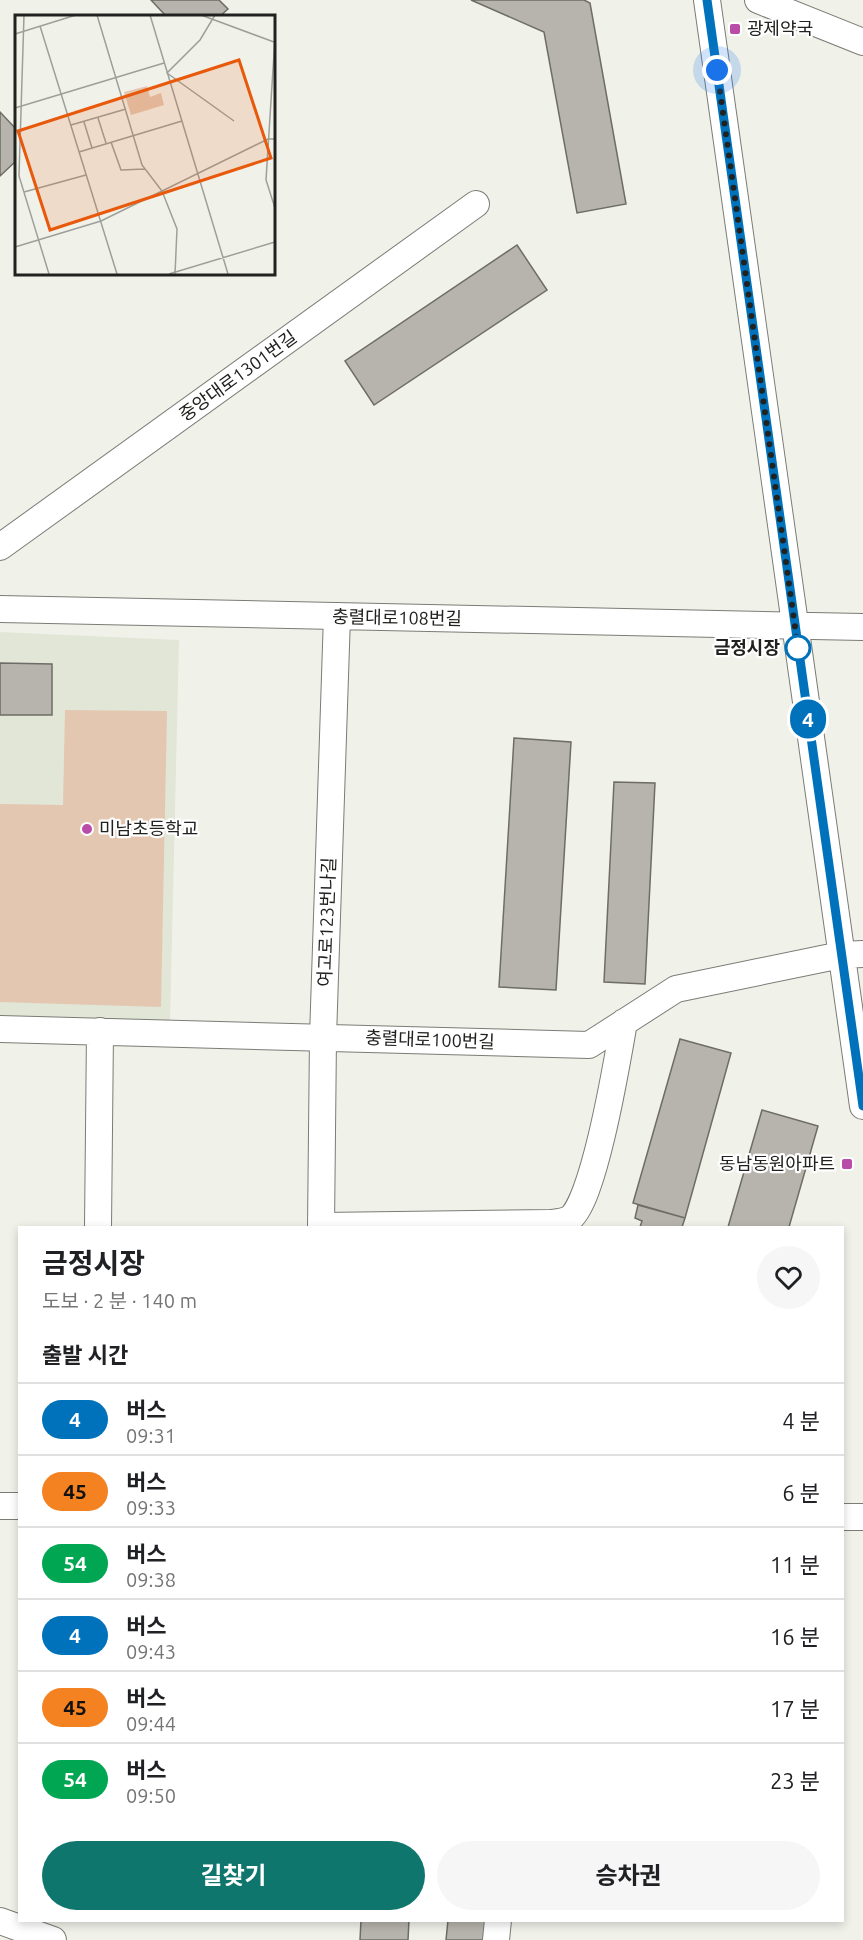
<!DOCTYPE html>
<html lang="ko">
<head>
<meta charset="utf-8">
<style>
  body { margin:0; font-family:Ubuntu,"Noto Sans KR",sans-serif; background:#f6f6f6; color:#202124; height:100vh; display:flex; flex-direction:column; font-size:22px; white-space:nowrap }
  * { box-sizing:border-box; margin:0 }
  p { font-size:20px; color:#757577 }
  .icon { flex:none; width:33px; height:33px; fill:none; stroke:currentColor; stroke-width:2; stroke-linecap:round; stroke-linejoin:round }
  .map { position:relative; flex:1; overflow:hidden }
  .details { position:absolute; left:18px; top:1226px; width:826px; height:696px; display:flex; flex-direction:column; background:#fff; border-radius:0px; box-shadow:0 3px 9px #0003 }
  .details>* { flex:none }
  .badge { padding:0 12px; border-radius:20px; font-size:21px; line-height:39px }
  .you { position:absolute; width:30px; height:30px; margin:-15px; border:4px solid #fff; border-radius:50%; background:#1a73e8; box-shadow:0 0 0 9px #1a73e833 }
  .map>.badge { position:absolute; translate:-50% -50%; box-shadow:0 0 0 3px #fff }
  h2 { padding:0 24px; font-size:22px; line-height:54px }
  .round { display:grid; place-items:center; flex:none; width:63px; height:63px; border-radius:32px; background:#f6f6f6 }
  .headline { display:flex; align-items:center; justify-content:space-between; height:102px; padding:0 24px }
  h1 { font-size:28px; font-weight:700; line-height:45px }
  .primary-button { display:flex; gap:12px; margin-top:auto; padding:12px 24px }
  .primary-button a { flex:1; height:69px; border-radius:36px; background:#0f766e; color:#fff; font-size:24px; font-weight:700; line-height:69px; text-align:center }
  .primary-button a+a { background:#f6f6f6; color:#202124 }
  ul { padding:0; list-style:none }
  li { display:flex; align-items:center; gap:18px; height:72px; padding:0 24px; border-top:2px solid #e0e0e0 }
  li div { flex:1 }
  li b { display:block; font-size:22px }
  li em { font-style:normal }
  li .badge { min-width:66px; font-weight:700; text-align:center }
  .map>svg:first-child { display:block }
</style>
</head>
<body>
<div class="map">
<svg width="863" height="1940" viewBox="0 0 863 1940">
  <rect width="100%" height="100%" fill="#f0f2ea"/>
  <!-- built -->
  <path fill="#e1e6d7" d="M 0,632 L 179,640 L 170,1023 L 0,1017 Z"/>
  <!-- green -->
  <path fill="#e3c7b1" d="M 65,710 L 167,711 L 161,1007 L 0,1002 L 0,804 L 63,805 Z"/>
  <!-- building -->
  <path fill="#b7b4ad" stroke="#6e6c66" stroke-width="1.5" d="M 151,0 L 219,0 L 228,9 L 220,16 L 166,16 Z
    M 471,0 L 584,0 L 590,3 L 626,204 L 577,213 L 544,32 Z
    M 0,112 L 16,129 L 16,161 L 0,176 Z
    M 517,245 L 547,290 L 374,405 L 345,361 Z
    M 0,663 L 52,664 L 52,715 L 0,715 Z
    M 514,738 L 571,742 L 556,990 L 499,987 Z
    M 614,782 L 655,783 L 645,984 L 604,982 Z
    M 680,1039 L 731,1053 L 685,1218 L 633,1203 Z
    M 762,1110 L 818,1126 L 789,1227 L 728,1227 Z
    M 638,1205 L 685,1218 L 682,1227 L 640,1227 L 642,1221 L 635,1218 Z
    M 361,1920 L 409,1920 L 408,1940 L 360,1940 Z
    M 448,1920 L 501,1920 L 500,1940 L 446,1940 Z"/>
  <g fill="none" stroke-linecap="round" stroke-linejoin="round">
    <defs>
      <path id="street" d="M 707,0 L 863,1106
        M 758,0 L 863,42
        M 0,547 L 476,204
        M 0,609 L 863,627
        M 0,1029 L 589,1045 L 676,989 L 841,955 L 863,954
        M 321,1226 L 551,1223 C 556,1222 564,1222 569,1219 C 594,1204 618,1056 624,1022
        M 98,1227 L 100,1031
        M 321,1227 L 323,1037 L 337,616
        M 0,1506 L 20,1506
        M 843,1517 L 863,1517
        M 0,1921 L 53,1940
        M 496,1940 L 498,1920"/>
    </defs>
    <!-- street casing -->
    <use href="#street" stroke="#7a7c75" stroke-width="28"/>
    <!-- street -->
    <use href="#street" stroke="#fff" stroke-width="26"/>
  </g>
  <g fill="none" stroke-linecap="round" stroke-linejoin="round">
    <defs>
      <path id="line" d="M 707,0 L 863,1106"/>
    </defs>
    <!-- line casing -->
    <use href="#line" stroke="#fff" stroke-width="14"/>
    <!-- line -->
    <use href="#line" stroke="#0072bc" stroke-width="9"/>
    <!-- walk -->
    <path stroke="#21221f" stroke-width="6" stroke-dasharray="0 10.8" d="M 717,70 L 798,648"/>
  </g>
  <!-- markers -->
  <g fill="#b94ba9" stroke="#fff" stroke-width="2">
    <rect x="729" y="23" width="12" height="12" rx="3"/>
    <circle cx="87" cy="829" r="6"/>
    <rect x="841" y="1158" width="12" height="12" rx="3"/>
  </g>
  <circle fill="#fff" stroke="#0072bc" stroke-width="3" cx="798" cy="648" r="12"/>
  <g text-anchor="middle" stroke-width="4.5" stroke-linejoin="round" paint-order="stroke">
    <!-- poi labels -->
    <g font-size="18" fill="#21221f" stroke="#fff" text-anchor="start">
      <text x="747" y="35">광제약국</text>
      <text x="99" y="835">미남초등학교</text>
      <text x="835" y="1170" text-anchor="end">동남동원아파트</text>
    </g>
    <!-- street labels -->
    <g font-size="18" fill="#21221f" stroke="#fff">
      <text transform="translate(238 376) rotate(-36)" y="6">중앙대로1301번길</text>
      <text transform="translate(397 618) rotate(1)" y="6">충렬대로108번길</text>
      <text transform="translate(327 922) rotate(-88)" y="6">여고로123번나길</text>
      <text transform="translate(430 1040) rotate(2)" y="6">충렬대로100번길</text>
    </g>
    <!-- stop labels -->
    <g font-size="18" font-weight="bold" fill="#21221f" stroke="#fff" text-anchor="end">
      <text x="780" y="654">금정시장</text>
    </g>
  </g>
  <!-- overview -->
  <g transform="translate(15 15)">
    <rect width="260" height="260" fill="#f0f2ea"/>
    <path d="M 132,71 L 135,82 L 146,78 L 149,90 L 116,100 L 109,77 Z" fill="#e3c7b1"/>
    <path fill="none" stroke="#9d9f99" stroke-width="1.5" d="M 9,0 L 4,161 L 34,259M 82,0 L 127,150 L 147,176 L 162,214 L 160,259M 135,0 L 213,259M 186,0 L 259,27M 200,0 L 185,25 L 152,58 L 219,106M 25,11 L 102,259M 0,19 L 61,0M 260,23 L 251,165 L 260,193M 0,93 L 149,48M 83,103 L 91,128M 69,107 L 77,133M 56,110 L 111,94M 96,127 L 106,155 L 130,154M 64,137 L 167,106M 9,177 L 71,160M 0,232 L 86,206 L 253,124 L 260,124M 154,259 L 260,227"/>
    <path fill="#e8590c" fill-opacity="0.15" stroke="#e8590c" stroke-width="3" d="M 224,45 L 256,143 L 35,215 L 3,116 Z"/>
    <rect width="260" height="260" fill="none" stroke="#21221f" stroke-width="3"/>
  </g>
</svg>
<div class="you" style="left:717px;top:70px"></div>
<b class="badge" style="left:808px;top:719px;background:#0072bc;color:#fff">4</b>
<section class="details">
<div class="headline"><div><h1>금정시장</h1><p>도보 · 2 분 · 140 m</p></div><a class="round"><svg class="icon" aria-label="heart" viewBox="0 0 24 24"><path d="M12 20l-8-8c-3-5 5-10 8-4 3-6 11-1 8 4z"/></svg></a></div>
<h2>출발 시간</h2>
<ul>
<li><span class="badge" style="background:#0072bc;color:#fff">4</span><div><b>버스</b><p>09:31</p></div><em>4 분</em></li>
<li><span class="badge" style="background:#f58220;color:#111">45</span><div><b>버스</b><p>09:33</p></div><em>6 분</em></li>
<li><span class="badge" style="background:#00a651;color:#fff">54</span><div><b>버스</b><p>09:38</p></div><em>11 분</em></li>
<li><span class="badge" style="background:#0072bc;color:#fff">4</span><div><b>버스</b><p>09:43</p></div><em>16 분</em></li>
<li><span class="badge" style="background:#f58220;color:#111">45</span><div><b>버스</b><p>09:44</p></div><em>17 분</em></li>
<li><span class="badge" style="background:#00a651;color:#fff">54</span><div><b>버스</b><p>09:50</p></div><em>23 분</em></li>
</ul>
<div class="primary-button"><a>길찾기</a><a>승차권</a></div>
</section>
</div>
</body>
</html>
